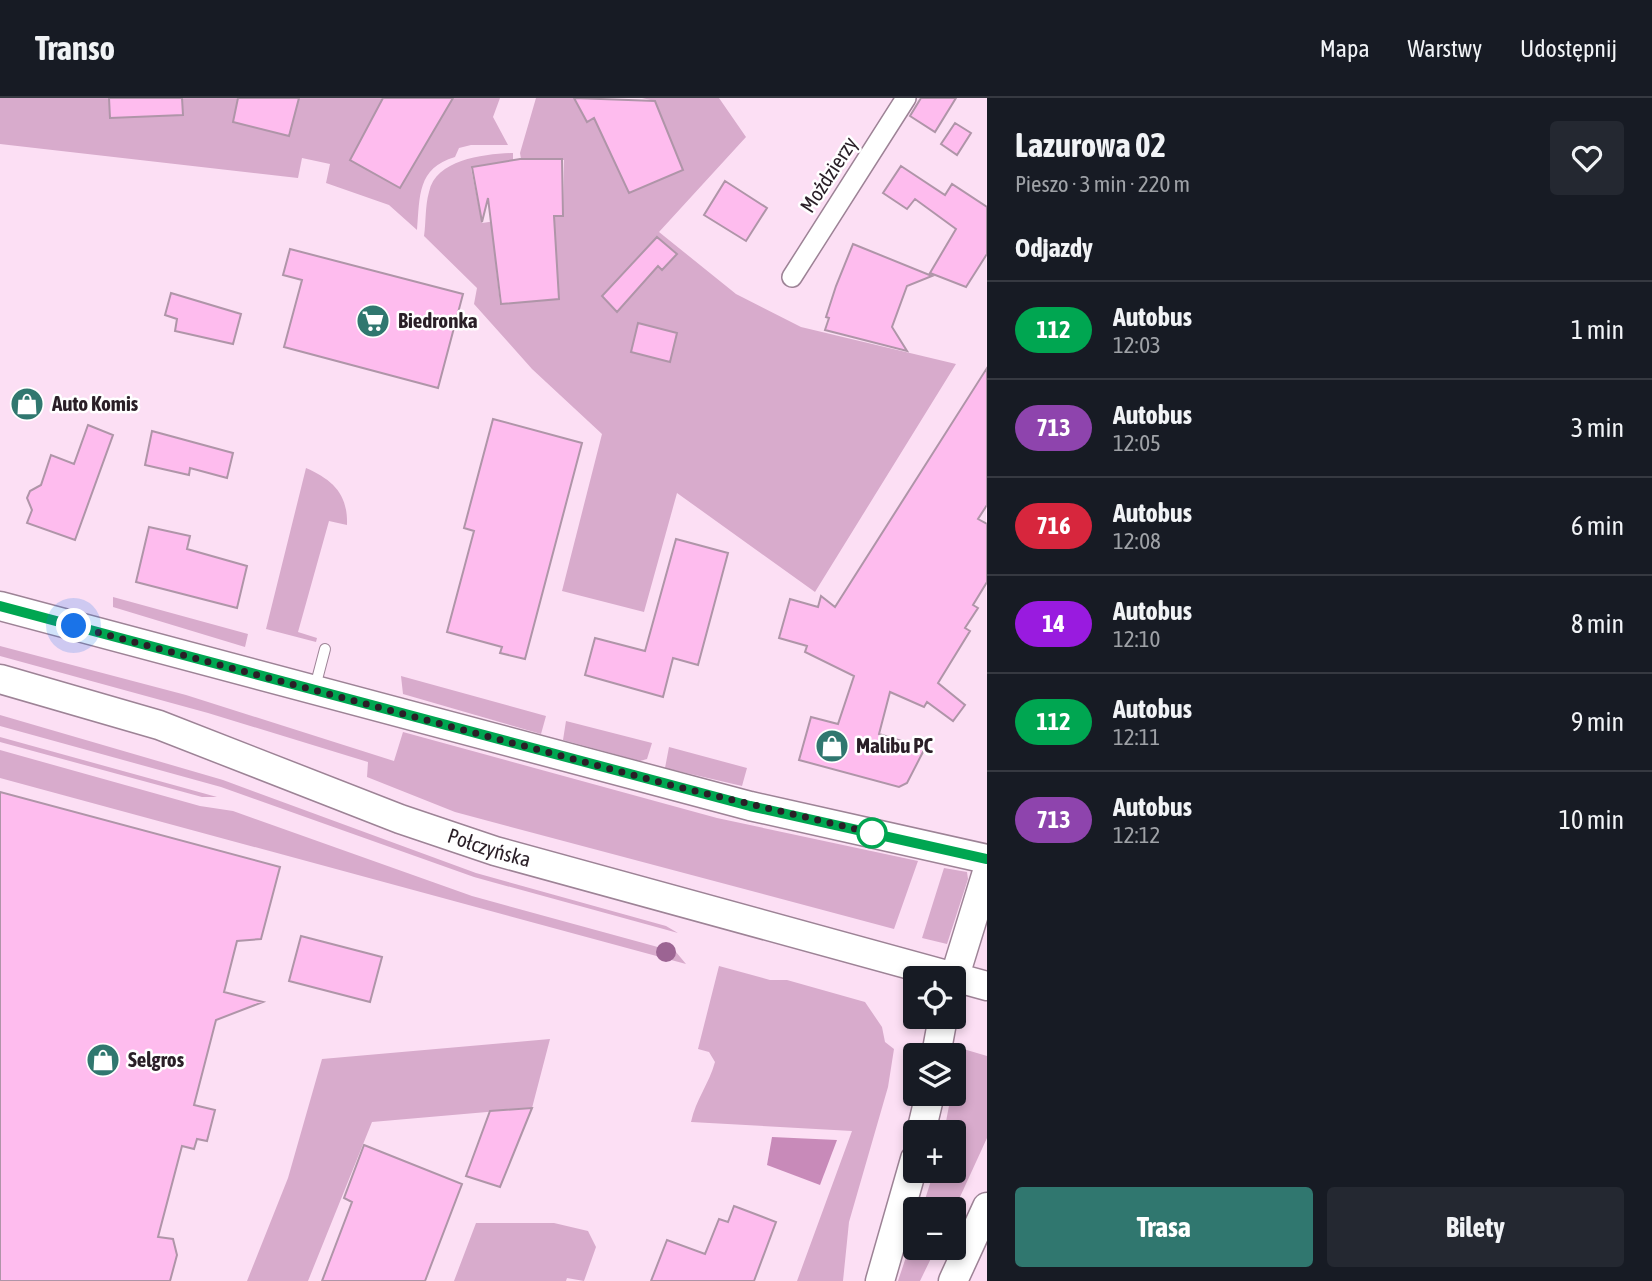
<!DOCTYPE html>
<html lang="pl">
<head>
<meta charset="utf-8">
<style>
  body { margin:0; font-family:"Asap Condensed",sans-serif; background:#242831; color:#f1f3f6; height:100vh; display:flex; flex-direction:column; font-size:26px; white-space:nowrap }
  * { box-sizing:border-box; margin:0 }
  p { font-size:23px; color:#9ea1a6 }
  .icon { flex:none; width:38px; height:38px; fill:none; stroke:currentColor; stroke-width:2; stroke-linecap:round; stroke-linejoin:round }
  .map { position:relative; flex:1; overflow:hidden }
  .sheet { display:flex; flex-direction:column; background:#171b24; width:665px }
  .sheet>* { flex:none }
  .badge { padding:0 14px; border-radius:23px; font-size:24px; line-height:46px }
  .tools { position:absolute; left:903px; top:868px; display:grid; gap:14px }
  .tools a { display:grid; place-items:center; width:63px; height:63px; border-radius:7px; background:#171b24; box-shadow:0 4px 10px #0003; font-size:35px }
  .you { position:absolute; width:35px; height:35px; margin:-18px; border:5px solid #fff; border-radius:50%; background:#1a73e8; box-shadow:0 0 0 10px #1a73e833 }
  .map>.badge { position:absolute; translate:-50% -50%; box-shadow:0 0 0 4px #fff }
  h2 { padding:0 28px; font-size:26px; line-height:63px }
  .round { display:grid; place-items:center; flex:none; width:74px; height:74px; border-radius:7px; background:#242831 }
  .head { display:flex; align-items:center; justify-content:space-between; height:119px; padding:0 28px }
  h1 { font-size:33px; font-weight:700; line-height:52px }
  .primary-button { display:flex; gap:14px; margin-top:auto; padding:14px 28px }
  .primary-button a { flex:1; height:80px; border-radius:7px; background:#30776f; color:#fff; font-size:28px; font-weight:700; line-height:80px; text-align:center }
  .primary-button a+a { background:#242831; color:#f1f3f6 }
  ul { padding:0; list-style:none }
  li { display:flex; align-items:center; gap:21px; height:98px; padding:0 28px; border-top:2px solid #363941 }
  li div { flex:1 }
  li b { display:block; font-size:26px }
  li em { font-style:normal }
  li .badge { min-width:77px; font-weight:700; text-align:center }
  header { display:flex; align-items:center; gap:42px; box-sizing:border-box; height:98px; padding:0 35px; background:#171b24; border-bottom:2px solid #363941 }
  header strong { font-size:33px }
  nav { display:flex; gap:38px; margin-inline-start:auto; font-size:24px }
  main { display:flex; flex:1; min-height:0 }
  .map>svg:first-child { display:block }
</style>
</head>
<body>
<header>
<strong>Transo</strong>
<nav><a>Mapa</a><a>Warstwy</a><a>Udostępnij</a></nav>
</header>
<main>
<div class="map">
<svg width="987" height="1183" viewBox="0 0 987 1183">
  <rect width="100%" height="100%" fill="#fcdff4"/>
  <!-- green -->
  <path fill="#d8abcc" d="M 0,0 L 109,0 L 110,20 L 167,18 L 167,0 L 238,0 L 233,24 L 288,38 L 299,0 L 383,0 L 350,62 L 400,90 L 453,0 L 500,0 L 493,19 L 508,47 L 471,47 L 459,50 L 455,59 C 417,70 420,98 417,132 L 389,107 L 326,85 L 330,66 L 302,60 L 298,80 L 0,46 Z
    M 536,0 L 574,0 L 587,24 L 605,14 L 629,95 L 683,71 L 655,3 L 642,0 L 719,0 L 746,39 L 659,134 L 736,196 L 801,229 L 956,266 L 815,494 L 677,395 L 644,514 L 562,493 L 602,336 L 532,271 L 474,206 L 477,190 L 424,138 C 426,124 425,108 429,94 C 436,61 485,56 513,55 L 513,62 L 471,70 L 482,125 L 503,122 L 504,125 L 492,132 L 500,206 L 559,201 L 542,119 L 563,118 L 564,62 L 521,61 L 520,55 Z
    M 306,370 C 333,382 348,396 347,427 L 329,423 L 298,534 L 317,540 L 316,544 L 266,531 Z
    M 113,499 L 248,536 L 245,549 L 113,509 Z
    M 0,548 L 186,597 L 394,663 L 403,634 L 717,720 L 918,763 L 894,831 L 455,714 L 367,679 L 368,664 L 208,615 L 0,558 Z
    M 401,578 L 546,618 L 541,636 L 403,596 Z
    M 0,617 L 223,682 L 476,775 L 666,828 L 678,835 L 474,779 L 221,689 L 0,628 Z
    M 566,623 L 652,645 L 647,661 L 640,663 L 563,642 Z
    M 0,639 L 217,699 L 202,699 L 0,644 Z
    M 669,649 L 747,670 L 742,688 L 665,670 Z
    M 0,652 L 200,708 L 233,713 L 472,798 L 676,854 L 686,866 L 0,680 Z
    M 944,770 L 967,774 L 968,781 L 947,846 L 922,840 Z
    M 719,868 L 770,882 L 787,882 L 865,904 L 882,929 L 885,944 L 894,951 L 888,989 L 849,1124 L 843,1183 L 797,1183 L 852,1033 L 691,1024 C 696,1001 709,986 715,964 L 709,954 L 698,951 Z
    M 550,941 L 532,1010 L 372,1024 L 308,1183 L 247,1183 L 288,1080 L 322,961 Z
    M 960,950 L 987,958 L 987,1040 L 954,1112 L 922,1111 L 934,1073 L 954,1073 L 954,1034 L 944,1034 Z
    M 476,1125 L 554,1125 L 588,1133 L 596,1149 L 584,1183 L 567,1180 L 566,1183 L 454,1183 Z
    M 915,1132 L 915,1150 L 936,1150 L 920,1183 L 898,1183 Z"/>
  <!-- water -->
  <path fill="#c88ab9" d="M 772,1039 L 837,1042 L 820,1087 L 767,1067 Z"/>
  <!-- building -->
  <path fill="#febcee" stroke="#af95a8" stroke-width="2" d="M 109,0 L 182,0 L 183,17 L 110,20 Z
    M 238,0 L 299,0 L 289,38 L 233,24 Z
    M 383,0 L 453,0 L 400,90 L 350,62 Z
    M 574,0 L 655,3 L 683,72 L 629,95 L 594,20 L 587,24 Z
    M 921,0 L 956,0 L 935,34 L 910,18 Z
    M 955,25 L 971,35 L 957,57 L 941,46 Z
    M 520,61 L 562,61 L 563,118 L 554,118 L 559,201 L 501,206 L 488,100 L 482,124 L 472,69 Z
    M 901,68 L 945,97 L 952,86 L 987,109 L 987,156 L 966,189 L 930,175 L 956,131 L 915,101 L 907,111 L 883,95 Z
    M 725,83 L 767,110 L 746,143 L 704,117 Z
    M 657,139 L 677,156 L 662,172 L 658,168 L 617,214 L 602,198 Z
    M 853,146 L 932,178 L 907,188 L 892,229 L 907,253 L 825,232 L 829,220 L 826,219 L 836,188 Z
    M 290,151 L 463,196 L 438,290 L 284,249 L 302,182 L 283,177 Z
    M 171,195 L 241,216 L 233,246 L 175,233 L 177,221 L 165,217 Z
    M 638,225 L 677,235 L 670,264 L 631,254 Z
    M 987,270 L 987,407 L 978,421 L 987,426 L 987,484 L 973,507 L 978,510 L 965,530 L 970,533 L 938,585 L 965,607 L 953,623 L 927,604 L 924,609 L 890,594 L 879,636 L 925,650 L 907,685 L 899,689 L 799,662 L 811,619 L 838,626 L 854,578 L 805,554 L 807,548 L 779,540 L 790,501 L 818,509 L 821,498 L 835,509 Z
    M 493,321 L 582,345 L 525,561 L 500,555 L 502,549 L 447,534 L 474,433 L 464,430 Z
    M 88,327 L 113,337 L 75,442 L 27,425 L 32,412 L 27,400 L 30,393 L 41,387 L 51,357 L 74,366 Z
    M 152,333 L 233,355 L 227,380 L 190,370 L 189,377 L 145,367 Z
    M 149,429 L 190,438 L 187,451 L 247,468 L 237,510 L 136,484 Z
    M 676,441 L 728,455 L 698,567 L 673,560 L 663,599 L 585,577 L 595,540 L 645,553 Z
    M 0,694 L 280,769 L 261,841 L 237,843 L 224,894 L 263,904 L 216,922 L 194,1007 L 215,1012 L 207,1043 L 197,1041 L 194,1051 L 182,1048 L 158,1139 L 173,1141 L 177,1157 L 170,1183 L 0,1183 Z
    M 301,838 L 382,859 L 370,904 L 289,883 Z
    M 532,1010 L 500,1089 L 466,1078 L 490,1013 Z
    M 364,1047 L 462,1086 L 425,1183 L 322,1183 L 352,1104 L 344,1100 Z
    M 734,1108 L 776,1124 L 754,1183 L 651,1183 L 667,1142 L 705,1156 L 719,1121 L 728,1124 Z"/>
  <g fill="none" stroke-linecap="round" stroke-linejoin="round">
    <defs>
      <path id="lane" d="M 315,589 L 325,551"/>
      <path id="street" d="M 792,179 L 906,0"/>
      <g id="secondary">
        <path d="M 0,508 L 750,708 L 987,761"/>
        <path id="s1" d="M 0,581 L 159,627 L 400,721 L 495,753 L 987,888"/>
        <path d="M 954,881 L 987,774"/>
        <path d="M 936,957 L 943,919"/>
        <path d="M 921,1034 L 930,996"/>
        <path d="M 880,1183 L 915,1061"/>
        <path d="M 953,1183 L 987,1109"/>
      </g>
    </defs>
    <!-- lane casing -->
    <use href="#lane" stroke="#9d8396" stroke-width="12"/>
    <!-- street casing -->
    <use href="#street" stroke="#9d8396" stroke-width="22"/>
    <!-- secondary casing -->
    <use href="#secondary" stroke="#9d8396" stroke-width="31"/>
    <!-- lane -->
    <use href="#lane" stroke="#fff" stroke-width="10"/>
    <!-- street -->
    <use href="#street" stroke="#fff" stroke-width="19"/>
    <!-- secondary -->
    <use href="#secondary" stroke="#fff" stroke-width="28"/>
  </g>
  <!-- trees -->
  <circle fill="#9c6493" cx="666" cy="854" r="10"/>
  <g fill="none" stroke-linecap="round" stroke-linejoin="round">
    <defs>
      <path id="line" d="M 0,508 L 750,708 L 987,761"/>
    </defs>
    <!-- line casing -->
    <use href="#line" stroke="#fff" stroke-width="16"/>
    <!-- line -->
    <use href="#line" stroke="#00a651" stroke-width="10"/>
    <!-- walk -->
    <path stroke="#2a1f27" stroke-width="7" stroke-dasharray="0 12.6" d="M 74,528 L 674,688 L 881,737 L 872,735"/>
  </g>
  <!-- icons -->
  <defs>
    <symbol id="supermarket-disc" viewBox="-11 -11 22 22"><circle r="9.5" fill="#30776f" stroke="#fff"/><path d="M-6-5.5h2.5l.6 2H6L4.5 2H-2.5L-4.4-4H-6ZM-1.5 3.2a1.3 1.3 0 1 0 .1 0ZM3 3.2a1.3 1.3 0 1 0 .1 0Z" fill="#fff"/></symbol>
    <symbol id="shop-disc" viewBox="-11 -11 22 22"><circle r="9.5" fill="#30776f" stroke="#fff"/><path d="M-5-2.5h2.3a2.7 3.5 0 0 1 5.4 0H5L5.5 6h-11ZM-1.5-2.5h3a1.5 2.3 0 0 0-3 0Z" fill="#fff"/></symbol>
  </defs>
  <g fill-rule="evenodd">
    <use href="#supermarket-disc" x="354" y="204" width="38" height="38"/>
    <use href="#shop-disc" x="8" y="287" width="38" height="38"/>
    <use href="#shop-disc" x="813" y="629" width="38" height="38"/>
    <use href="#shop-disc" x="84" y="943" width="38" height="38"/>
  </g>
  <!-- markers -->
  <circle fill="#fff" stroke="#00a651" stroke-width="3.5" cx="872" cy="735" r="14"/>
  <g text-anchor="middle" stroke-width="5" stroke-linejoin="round" paint-order="stroke">
    <!-- street labels -->
    <g font-size="21" fill="#2a1f27" stroke="#fff">
      <text transform="translate(829 77) rotate(-57)" y="7">Moździerzy</text>
      <text dy="7" stroke="none"><textPath href="#s1" startOffset="518">Połczyńska</textPath></text>
    </g>
    <!-- poi labels -->
    <g font-size="21" font-weight="bold" fill="#2a1f27" stroke="#fff" text-anchor="start">
      <text x="398" y="230">Biedronka</text>
      <text x="52" y="313">Auto Komis</text>
      <text x="856" y="655">Malibu PC</text>
      <text x="128" y="969">Selgros</text>
    </g>
  </g>
</svg>
<div class="tools">
<a><svg class="icon" aria-label="locate" viewBox="0 0 24 24"><circle cx="12" cy="12" r="6"/><path d="M12 2v4M12 18v4M2 12h4M18 12h4"/></svg></a>
<a><svg class="icon" aria-label="layers" viewBox="0 0 24 24"><path d="M12 4l9 5-9 5-9-5zM3 14l9 5 9-5"/></svg></a>
<a>+</a>
<a>−</a>
</div>
<div class="you" style="left:74px;top:528px"></div>
</div>
<section class="sheet">
<div class="head"><div><h1>Lazurowa 02</h1><p>Pieszo · 3 min · 220 m</p></div><a class="round"><svg class="icon" aria-label="heart" viewBox="0 0 24 24"><path d="M12 20l-8-8c-3-5 5-10 8-4 3-6 11-1 8 4z"/></svg></a></div>
<h2>Odjazdy</h2>
<ul>
<li><span class="badge" style="background:#00a651;color:#fff">112</span><div><b>Autobus</b><p>12:03</p></div><em>1 min</em></li>
<li><span class="badge" style="background:#8e44ad;color:#fff">713</span><div><b>Autobus</b><p>12:05</p></div><em>3 min</em></li>
<li><span class="badge" style="background:#d7263d;color:#fff">716</span><div><b>Autobus</b><p>12:08</p></div><em>6 min</em></li>
<li><span class="badge" style="background:#991bdf;color:#fff">14</span><div><b>Autobus</b><p>12:10</p></div><em>8 min</em></li>
<li><span class="badge" style="background:#00a651;color:#fff">112</span><div><b>Autobus</b><p>12:11</p></div><em>9 min</em></li>
<li><span class="badge" style="background:#8e44ad;color:#fff">713</span><div><b>Autobus</b><p>12:12</p></div><em>10 min</em></li>
</ul>
<div class="primary-button"><a>Trasa</a><a>Bilety</a></div>
</section>
</main>
</body>
</html>
